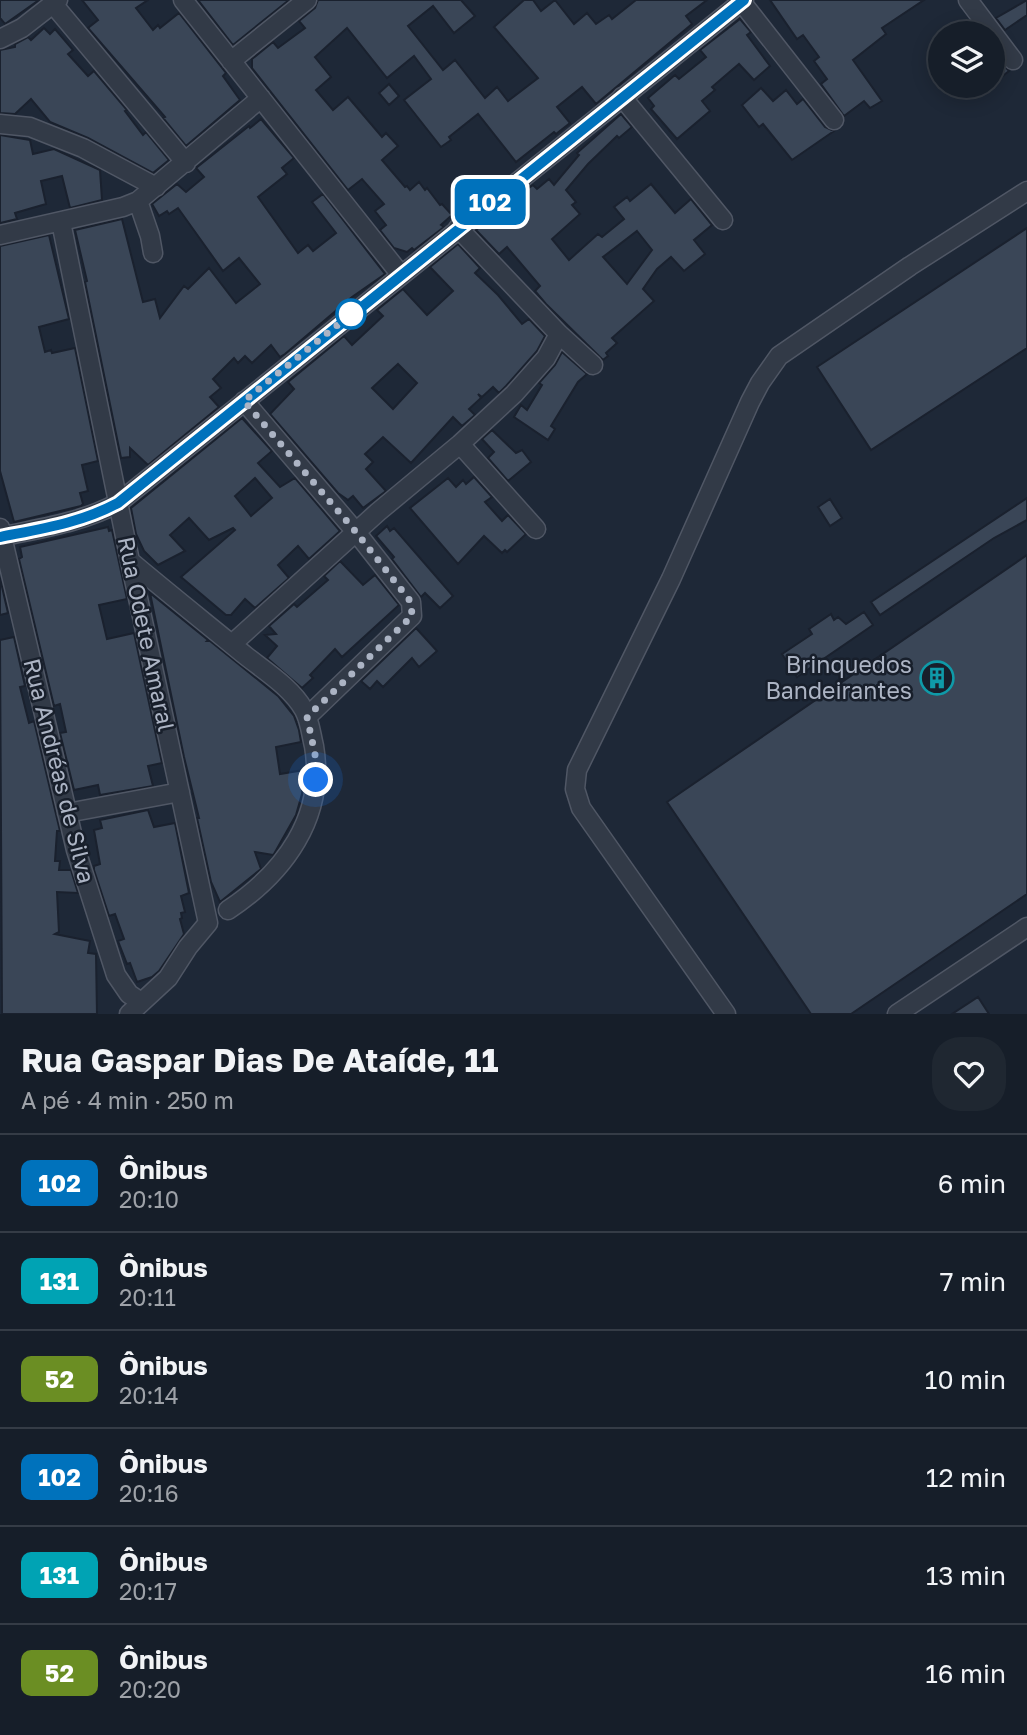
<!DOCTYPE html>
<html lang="pt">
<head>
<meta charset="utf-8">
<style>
  body { margin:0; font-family:"Golos Text",sans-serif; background:#1f2731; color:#f1f3f6; height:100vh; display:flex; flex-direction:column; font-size:26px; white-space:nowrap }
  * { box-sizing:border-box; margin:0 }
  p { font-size:23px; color:#9ea2a8 }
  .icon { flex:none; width:38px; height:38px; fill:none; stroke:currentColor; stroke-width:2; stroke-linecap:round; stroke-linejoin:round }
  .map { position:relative; height:1014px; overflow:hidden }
  .panel { display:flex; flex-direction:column; background:#161e29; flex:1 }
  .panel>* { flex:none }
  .badge { padding:0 14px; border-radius:10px; font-size:24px; line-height:46px }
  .controls { position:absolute; left:928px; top:21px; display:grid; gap:14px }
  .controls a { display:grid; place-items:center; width:77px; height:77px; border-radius:50%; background:#161e29; box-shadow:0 4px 18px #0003,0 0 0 2px #353c46; font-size:35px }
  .you { position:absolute; width:35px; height:35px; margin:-18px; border:5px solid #fff; border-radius:50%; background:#1a73e8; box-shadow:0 0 0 10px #1a73e833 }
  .map>.badge { position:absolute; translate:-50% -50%; box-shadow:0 0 0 4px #fff }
  .round { display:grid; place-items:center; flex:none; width:74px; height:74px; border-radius:28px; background:#1f2731 }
  .headline { display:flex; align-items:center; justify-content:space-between; height:119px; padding:0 21px }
  h1 { font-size:33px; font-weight:700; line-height:52px }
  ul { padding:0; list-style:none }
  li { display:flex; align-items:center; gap:21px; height:98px; padding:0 21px; border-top:2px solid #353c46 }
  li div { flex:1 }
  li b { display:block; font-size:26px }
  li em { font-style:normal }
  li .badge { min-width:77px; font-weight:700; text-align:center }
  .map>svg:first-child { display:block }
</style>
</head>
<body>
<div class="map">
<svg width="1027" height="1014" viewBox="0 0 1027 1014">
  <rect width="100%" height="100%" fill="#1e2837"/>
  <!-- building -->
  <path fill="#3a4657" stroke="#1a212e" stroke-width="2" fill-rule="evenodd" d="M 0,0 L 39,0 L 5,24 L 0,18 Z
    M 82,0 L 148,0 L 136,8 L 153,30 L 158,25 L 160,28 L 179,13 L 226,73 L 223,76 L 240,100 L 186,146 L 163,118 L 165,117 L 88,28 L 98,20 Z
    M 198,0 L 289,0 L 233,45 Z
    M 318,0 L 461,0 L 475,16 L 454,33 L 433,6 L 408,26 L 443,70 L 455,60 L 485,98 L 497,87 L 508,101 L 538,78 L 494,27 L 524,0 L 533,0 L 541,11 L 555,0 L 574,24 L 587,13 L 596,24 L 609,15 L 612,19 L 636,0 L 707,0 L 686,16 L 692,24 L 596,104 L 582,87 L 557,107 L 570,123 L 556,134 L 554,132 L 516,162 L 478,114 L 449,137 L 451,140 L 441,147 L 404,100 L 431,79 L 414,56 L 387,78 L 347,28 L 315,57 L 331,77 L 316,90 L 333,110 L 348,97 L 382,137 L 386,133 L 398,146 L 382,160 L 405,187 L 407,186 L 410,190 L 419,182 L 425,190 L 427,188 L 440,205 L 442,204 L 452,215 L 441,225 L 444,227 L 414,250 L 412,248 L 407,252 L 394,248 L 380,230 L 386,225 L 375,211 L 384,204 L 362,179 L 348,190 L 252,68 L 252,59 L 273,42 L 278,48 L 305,28 L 299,21 L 315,8 Z
    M 770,0 L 924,0 L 882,28 L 886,34 L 853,60 L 882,101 L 870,108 L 864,101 L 844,116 L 821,84 L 827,79 L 814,61 L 819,57 L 803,35 L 797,39 Z
    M 1027,0 L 1027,15 L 1005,30 L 996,18 Z
    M 740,19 L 751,32 L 747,35 L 770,66 L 754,80 L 739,64 L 712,87 L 715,90 L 702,101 L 710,111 L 677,139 L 651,109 L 654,106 L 648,98 L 675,75 L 679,79 L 706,57 L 700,50 Z
    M 44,28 L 50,34 L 55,29 L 73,50 L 68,54 L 88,76 L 94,71 L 127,110 L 125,111 L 143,135 L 146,132 L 169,160 L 153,173 L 88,138 L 50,122 L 31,99 L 15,114 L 0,113 L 0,50 L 15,47 L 15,44 L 28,37 L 31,40 Z
    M 992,51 L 1009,71 L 992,84 Z
    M 389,84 L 399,96 L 389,105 L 379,93 Z
    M 761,88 L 773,101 L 786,90 L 797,104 L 803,99 L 825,127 L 834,131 L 792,160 L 763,124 L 759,127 L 742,105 Z
    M 621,114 L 632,127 L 619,138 L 617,136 L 588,164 L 566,190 L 576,202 L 572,205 L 580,214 L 552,239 L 569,260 L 598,234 L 602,237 L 624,219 L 614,207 L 627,197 L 630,201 L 651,184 L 675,213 L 691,199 L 712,225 L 694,240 L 705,254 L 684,271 L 671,257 L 657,269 L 643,289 L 654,301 L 612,338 L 617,343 L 606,353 L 608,356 L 603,360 L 546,304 L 535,291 L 540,286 L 507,247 L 499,254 L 476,230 L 503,208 L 505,211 L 524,195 L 522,193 L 533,185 L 537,189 L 549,179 L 554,185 L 579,155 L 577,153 ZM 637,231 L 652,250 L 627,284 L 603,257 Z
    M 261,119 L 294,158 L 282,168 L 287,174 L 258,197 L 298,253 L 308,245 L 313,251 L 336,233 L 312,202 L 323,194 L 385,274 L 352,297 L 285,354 L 280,357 L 271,345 L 252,363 L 245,356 L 238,363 L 234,358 L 213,379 L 221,388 L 210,397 L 219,407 L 148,465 L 130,448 L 130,457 L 121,458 L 85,282 L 87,281 L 75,230 L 122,219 L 143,302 L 155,299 L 160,318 L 184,286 L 188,289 L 209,268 L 236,303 L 260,284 L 239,258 L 223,271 L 178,208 L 169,214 L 167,211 L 159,216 L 152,204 L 177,184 L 186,192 L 204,177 L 196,168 L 249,126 L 250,128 Z
    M 0,135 L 30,140 L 33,154 L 54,149 L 100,170 L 102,200 L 70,208 L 62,176 L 41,181 L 46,204 L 15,213 L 17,219 L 0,223 Z
    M 1027,228 L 1027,348 L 871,450 L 817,367 Z
    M 49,235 L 69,319 L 39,327 L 45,352 L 51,350 L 52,353 L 75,348 L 98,461 L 82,465 L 88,491 L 80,493 L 83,504 L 81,506 L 14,522 L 0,471 L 0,246 Z
    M 458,244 L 480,268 L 475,273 L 498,295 L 522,324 L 529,319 L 545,336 L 537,351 L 506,386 L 499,393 L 493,387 L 482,397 L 478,394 L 481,398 L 469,409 L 475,415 L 462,426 L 453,417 L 411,463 L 383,437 L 365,454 L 373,462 L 366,469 L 386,491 L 363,508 L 353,496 L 348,500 L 338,493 L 270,414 L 294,389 L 288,382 L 344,336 L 352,345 L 383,316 L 377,310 L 403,289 L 427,315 L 453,291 L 430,267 ZM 398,364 L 417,383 L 393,409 L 372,388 Z
    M 562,352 L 587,374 L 578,382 L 551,426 L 555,429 L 548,440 L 514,417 L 521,405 L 527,410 L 542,385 L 539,383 L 555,365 Z
    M 242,418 L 272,451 L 258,463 L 280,487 L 295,478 L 340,531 L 309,559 L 298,546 L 278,565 L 289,578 L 255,608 L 245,599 L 231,615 L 226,615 L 181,577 L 235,530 L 233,528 L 209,540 L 189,518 L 170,535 L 185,551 L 158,565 L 144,551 L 136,534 L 131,508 ZM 255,478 L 272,498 L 251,516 L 235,496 Z
    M 492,430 L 516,453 L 522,450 L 531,462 L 508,481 L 488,458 L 494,452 L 482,439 Z
    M 474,477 L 492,497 L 485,502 L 502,521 L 508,515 L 526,534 L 507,552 L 505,550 L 502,553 L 484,536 L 458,564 L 410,508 L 448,478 L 456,487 L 463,480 L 466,484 Z
    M 1027,498 L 1027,520 L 994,538 L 880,615 L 871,602 Z
    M 830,499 L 842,518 L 830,526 L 818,507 Z
    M 387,526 L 390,531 L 394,528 L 453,596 L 440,608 L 425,593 L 421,597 L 392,559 L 394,557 L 376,536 Z
    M 108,527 L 109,531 L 112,530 L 127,599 L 99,605 L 107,639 L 134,633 L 162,763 L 148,766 L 153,786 L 100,795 L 98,785 L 74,790 L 60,733 L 66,732 L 60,704 L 54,706 L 19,559 L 22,557 L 20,547 Z
    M 1027,555 L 1027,894 L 851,1014 L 811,1014 L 667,802 Z
    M 340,561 L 363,585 L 375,575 L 399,605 L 342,657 L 335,649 L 310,675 L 313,678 L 302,688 L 267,658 L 277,646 L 265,635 L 276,634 L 269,626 L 294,604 L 297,607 L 328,580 L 324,576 Z
    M 0,578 L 8,613 L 0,615 Z
    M 150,593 L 208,640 L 207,641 L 210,641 L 278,696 L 294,716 L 299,730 L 301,742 L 276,747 L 280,774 L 304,770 L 302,794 L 296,815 L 274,854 L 273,855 L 255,852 L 261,869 L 220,902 L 211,882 L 197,818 L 199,818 L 184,757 Z
    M 864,612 L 873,625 L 797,677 L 782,654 L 812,634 L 809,629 L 831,614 L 834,620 L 838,617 L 846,624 Z
    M 416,628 L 437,651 L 419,667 L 412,658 L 383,687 L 377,681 L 370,689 L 361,681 Z
    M 14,637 L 25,686 L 20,687 L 29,723 L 34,721 L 60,831 L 57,831 L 55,861 L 60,861 L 59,870 L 71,870 L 78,893 L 57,892 L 59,932 L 55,934 L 90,941 L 88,953 L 96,954 L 97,1014 L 2,1014 L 0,640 Z
    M 148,810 L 154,827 L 175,823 L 189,893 L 181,896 L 185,912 L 181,913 L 182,918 L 180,919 L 184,934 L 159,971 L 152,977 L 137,982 L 130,963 L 127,964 L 118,941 L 124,939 L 115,914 L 109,916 L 94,870 L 94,866 L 100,864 L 94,830 L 102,828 L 100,820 Z
    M 978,997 L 989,1014 L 952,1014 Z"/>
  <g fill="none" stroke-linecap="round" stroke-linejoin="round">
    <defs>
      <path id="minor" d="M 183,0 L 401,275
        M 740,0 L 834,120
        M 968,0 L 1013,60
        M 53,4 L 186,163
        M 0,39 L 22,28 L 58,0
        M 231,61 L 307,0
        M 622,97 L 723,220
        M 0,124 L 30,127 L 83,148 L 156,187
        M 138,201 L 150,236 L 153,253
        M 61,222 L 130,561 L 208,923 L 188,947 L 168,978 L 129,1014
        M 458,228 L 559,334 L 593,365
        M 0,235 L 123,207 L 138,201 L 261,98
        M 244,401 L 356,532 L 411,602 L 412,616 L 307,717
        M 460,444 L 536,529
        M 0,528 L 76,850 L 116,975 L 129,994 L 141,1002
        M 0,537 C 40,528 81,523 118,503 L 744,0
        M 130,561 C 168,593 207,624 246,656 C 265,671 292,688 304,710 C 310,721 311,734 314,746 C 326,817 284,873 228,910
        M 232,644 L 378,512 L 460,444 L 514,394 L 546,358 L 559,334
        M 67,813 L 180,792
        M 726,1014 L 581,808 L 575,789 L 577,770 L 671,579 L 750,402 L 760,383 L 779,356 L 910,266 L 1027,191
        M 897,1014 L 1027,927"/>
    </defs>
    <!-- minor casing -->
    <use href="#minor" stroke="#505765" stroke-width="21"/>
    <!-- minor -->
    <use href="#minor" stroke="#323a47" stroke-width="18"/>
  </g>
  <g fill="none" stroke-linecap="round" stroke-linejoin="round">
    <defs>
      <path id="line" d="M 0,537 C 40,529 81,523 118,503 L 744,0"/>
    </defs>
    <!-- line casing -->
    <use href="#line" stroke="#fff" stroke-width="16"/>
    <!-- line -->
    <use href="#line" stroke="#0072bc" stroke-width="10"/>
    <!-- walk -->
    <path stroke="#acb4c4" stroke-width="7" stroke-dasharray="0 12.6" d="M 316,780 L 315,754 L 307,717 L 412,616 L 411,602 L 356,532 L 244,401 L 351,314"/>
  </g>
  <!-- icons -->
  <defs>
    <symbol id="building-ring" viewBox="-11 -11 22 22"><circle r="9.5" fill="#181f2b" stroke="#0f9aa8" stroke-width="1.5"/><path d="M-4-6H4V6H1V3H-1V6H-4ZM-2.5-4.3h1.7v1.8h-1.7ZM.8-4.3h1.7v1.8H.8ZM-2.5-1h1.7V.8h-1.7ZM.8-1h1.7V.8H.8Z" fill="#0f9aa8"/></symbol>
  </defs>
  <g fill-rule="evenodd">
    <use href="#building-ring" x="918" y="659" width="38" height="38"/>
  </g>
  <!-- markers -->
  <circle fill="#fff" stroke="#0072bc" stroke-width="3.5" cx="351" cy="314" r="14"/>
  <g text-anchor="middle" stroke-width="5" stroke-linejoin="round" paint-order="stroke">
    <!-- street labels -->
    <g font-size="23" fill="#acb4c4" stroke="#181f2b">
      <text transform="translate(146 634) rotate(78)" y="8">Rua Odete Amaral</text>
      <text transform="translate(59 771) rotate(76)" y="8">Rua Andréas de Silva</text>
    </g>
    <!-- poi labels -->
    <g font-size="23" fill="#acb4c4" stroke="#181f2b" text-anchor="end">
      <text x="912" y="673">Brinquedos<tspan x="912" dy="26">Bandeirantes</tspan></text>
    </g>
  </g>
</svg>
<div class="controls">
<a><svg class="icon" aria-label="layers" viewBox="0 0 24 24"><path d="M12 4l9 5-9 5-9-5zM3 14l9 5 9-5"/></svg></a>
</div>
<div class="you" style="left:316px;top:780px"></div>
<b class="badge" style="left:490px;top:202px;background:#0072bc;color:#fff">102</b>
</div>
<section class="panel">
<div class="headline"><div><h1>Rua Gaspar Dias De Ataíde, 11</h1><p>A pé · 4 min · 250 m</p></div><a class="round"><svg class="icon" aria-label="heart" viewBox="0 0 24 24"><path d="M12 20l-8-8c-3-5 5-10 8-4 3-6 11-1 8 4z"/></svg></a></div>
<ul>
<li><span class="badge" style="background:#0072bc;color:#fff">102</span><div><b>Ônibus</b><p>20:10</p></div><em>6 min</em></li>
<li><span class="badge" style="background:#00a3b4;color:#fff">131</span><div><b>Ônibus</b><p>20:11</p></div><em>7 min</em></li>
<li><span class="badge" style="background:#6b8e23;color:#fff">52</span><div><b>Ônibus</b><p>20:14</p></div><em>10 min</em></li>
<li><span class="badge" style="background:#0072bc;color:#fff">102</span><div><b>Ônibus</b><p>20:16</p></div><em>12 min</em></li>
<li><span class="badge" style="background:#00a3b4;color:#fff">131</span><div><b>Ônibus</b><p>20:17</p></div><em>13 min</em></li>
<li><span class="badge" style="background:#6b8e23;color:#fff">52</span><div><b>Ônibus</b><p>20:20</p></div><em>16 min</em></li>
</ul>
</section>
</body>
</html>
